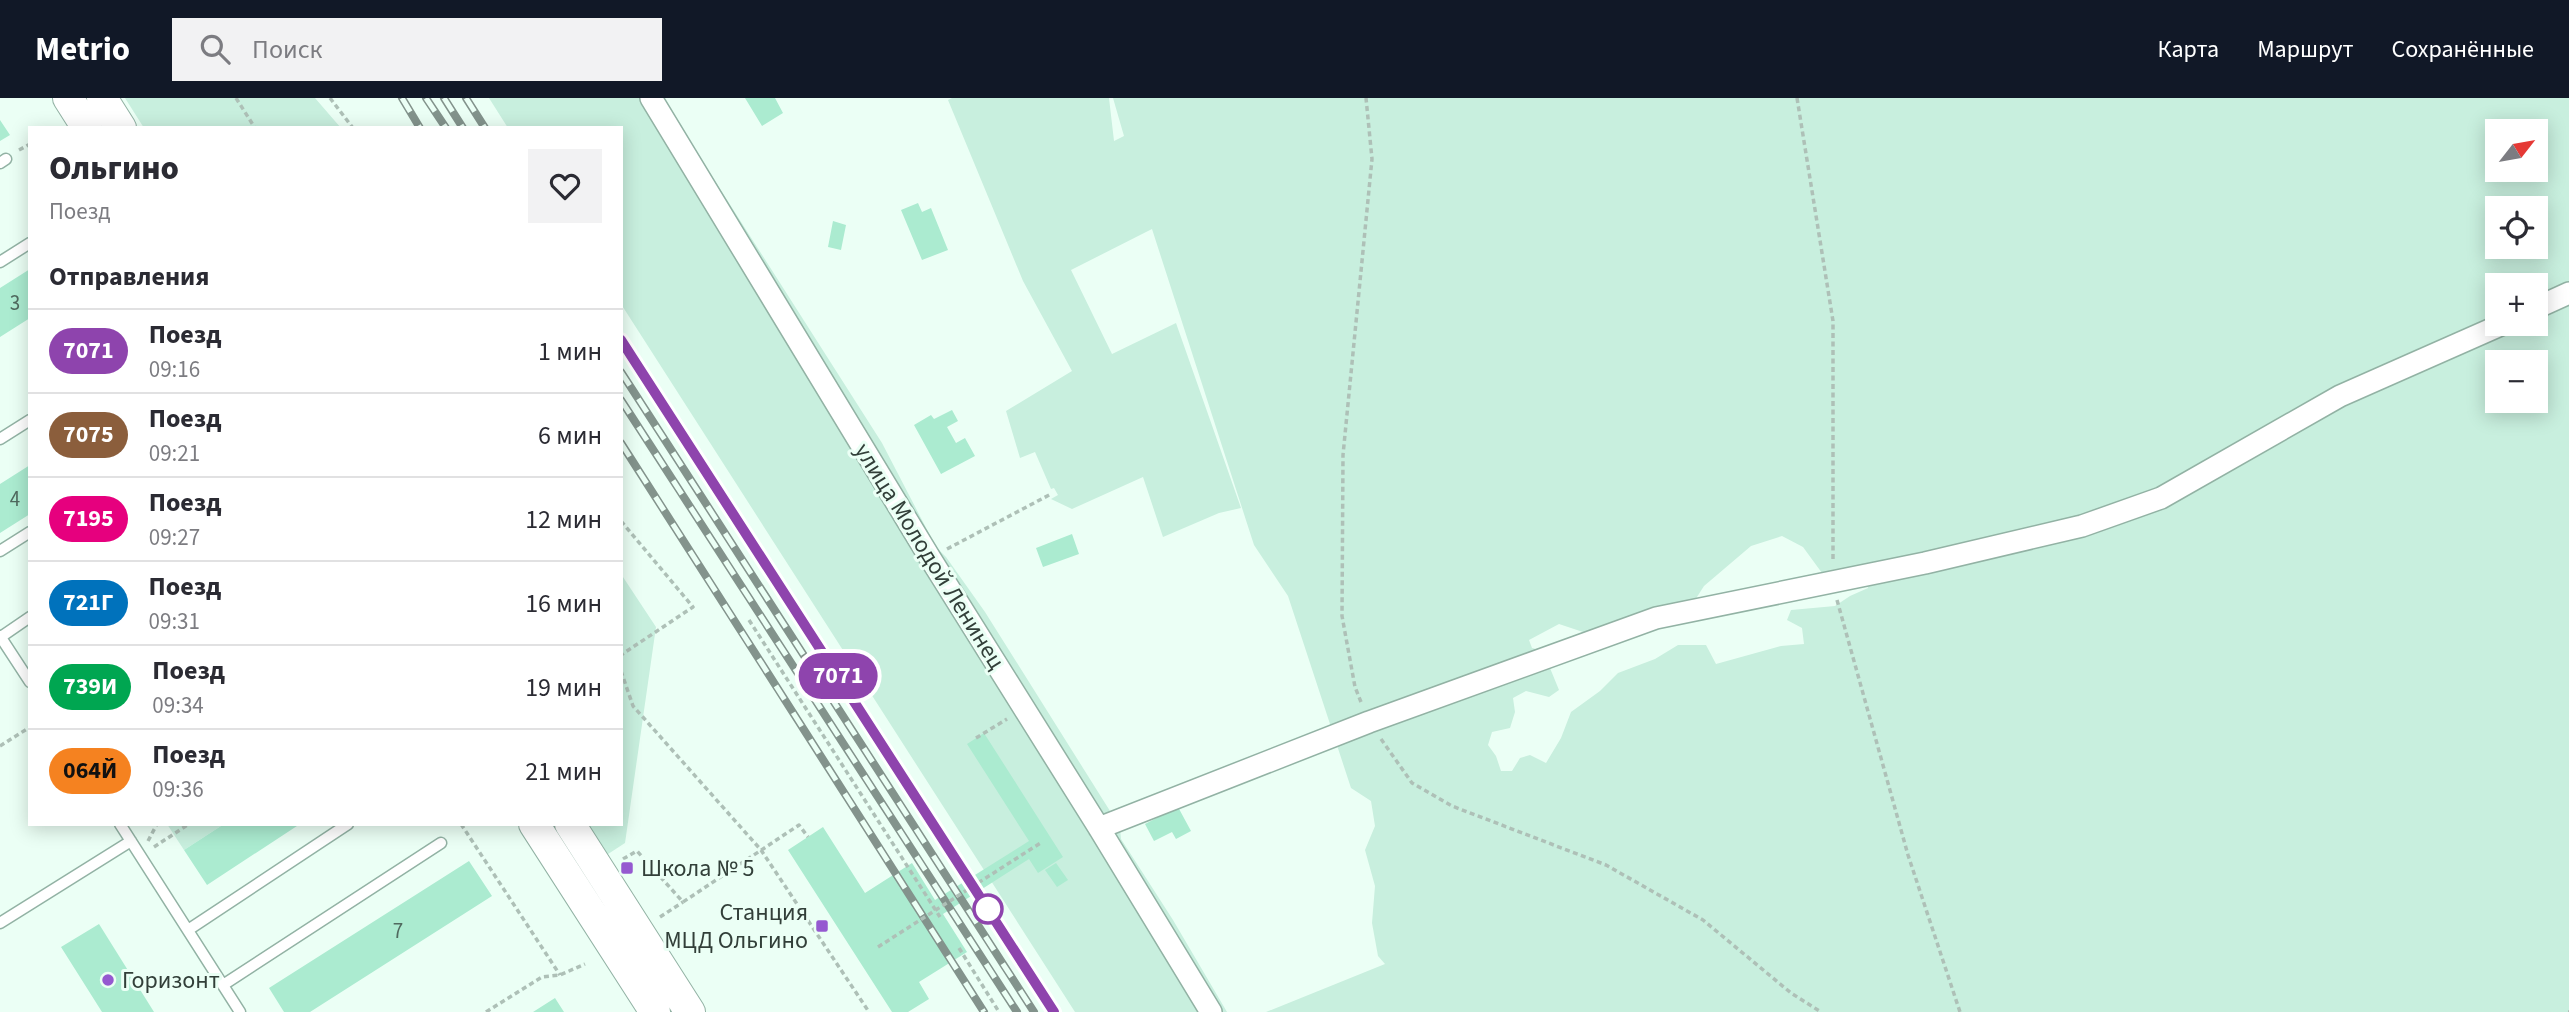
<!DOCTYPE html>
<html lang="ru">
<head>
<meta charset="utf-8">
<style>
  body { margin:0; font-family:"Source Sans 3",sans-serif; background:#f2f2f3; color:#2b2b33; height:100vh; display:flex; flex-direction:column; font-size:26px; white-space:nowrap }
  * { box-sizing:border-box; margin:0 }
  p { font-size:23px; color:#7c7c81 }
  .icon { flex:none; width:38px; height:38px; fill:none; stroke:currentColor; stroke-width:2; stroke-linecap:round; stroke-linejoin:round }
  .map { position:relative; flex:1; overflow:hidden }
  .side { position:absolute; left:28px; top:28px; width:595px; height:700px; display:flex; flex-direction:column; background:#fff; border-radius:0px; box-shadow:0 4px 18px #0003 }
  .side>* { flex:none }
  .badge { padding:0 14px; border-radius:23px; font-size:24px; line-height:46px }
  .needle { width:46px; rotate:59deg }
  .fabs { position:absolute; left:2485px; top:21px; display:grid; gap:14px }
  .fabs a { display:grid; place-items:center; width:63px; height:63px; border-radius:0px; background:#fff; box-shadow:0 4px 18px #0003; font-size:35px }
  .map>.badge { position:absolute; translate:-50% -50%; box-shadow:0 0 0 4px #fff }
  h2 { padding:0 21px; font-size:26px; line-height:63px }
  .round { display:grid; place-items:center; flex:none; width:74px; height:74px; border-radius:0px; background:#f2f2f3 }
  .headline { display:flex; align-items:center; justify-content:space-between; height:119px; padding:0 21px }
  h1 { font-size:33px; font-weight:800; line-height:52px }
  ul { padding:0; list-style:none }
  li { display:flex; align-items:center; gap:21px; height:84px; padding:0 21px; border-top:2px solid #e1e1e2 }
  li div { flex:1 }
  li b { display:block; font-size:26px }
  li em { font-style:normal }
  li .badge { min-width:77px; font-weight:700; text-align:center }
  header { display:flex; align-items:center; gap:42px; box-sizing:border-box; height:98px; padding:0 35px; background:#111827; color:#fff }
  header strong { font-size:33px }
  nav { display:flex; gap:38px; margin-inline-start:auto; font-size:24px }
  .search { width:490px; height:63px; background:#f2f2f3; display:flex; align-items:center; gap:18px; box-sizing:border-box; padding:0 24px; border-radius:0px; color:#7c7c81; font-size:26px }
  .map>svg:first-child { display:block }
</style>
</head>
<body>
<header>
<strong>Metrio</strong>
<div class="search"><svg class="icon" aria-label="search" viewBox="0 0 24 24"><circle cx="10" cy="10" r="6"/><path d="M15 15l6 6"/></svg>Поиск</div>
<nav><a>Карта</a><a>Маршрут</a><a>Сохранённые</a></nav>
</header>
<div class="map">
<svg width="2569" height="914" viewBox="0 0 2569 914">
  <rect width="100%" height="100%" fill="#ebfff5"/>
  <!-- green -->
  <path fill="#c8efde" fill-rule="evenodd" d="M 125,0 L 315,0 L 341,30 L 144,30 Z
    M 489,0 L 662,0 L 882,345 L 936,449 L 946,459 L 985,514 L 1110,713 L 1120,730 L 1121,741 L 1173,822 L 1227,914 L 1075,914 L 621,206 L 621,30 L 508,30 Z
    M 952,0 L 1109,0 L 1114,43 L 1124,38 L 1113,0 L 2569,0 L 2569,914 L 1266,914 L 1385,866 L 1378,858 L 1372,825 L 1375,788 L 1365,752 L 1375,728 L 1371,703 L 1351,690 L 1288,498 L 1254,447 L 1152,131 L 1071,172 L 1112,256 L 1176,225 L 1241,410 L 1219,415 L 1163,439 L 1143,379 L 1072,411 L 1051,401 L 1058,397 L 1054,390 L 1051,391 L 1035,354 L 1020,360 L 1006,313 L 1072,273 L 1023,183 L 948,2 ZM 2497,33 L 2536,33 L 2536,72 L 2497,72 ZM 2497,110 L 2536,110 L 2536,149 L 2497,149 ZM 2497,187 L 2536,187 L 2536,226 L 2497,226 ZM 2497,264 L 2536,264 L 2536,303 L 2497,303 ZM 1782,438 L 1803,449 L 1822,475 L 1864,475 L 1868,490 L 1850,498 L 1835,508 L 1791,512 L 1787,522 L 1802,530 L 1804,546 L 1781,548 L 1716,566 L 1706,547 L 1678,547 L 1655,561 L 1618,575 L 1600,593 L 1571,614 L 1561,640 L 1546,665 L 1530,657 L 1520,660 L 1512,673 L 1501,673 L 1496,658 L 1488,647 L 1492,634 L 1510,630 L 1515,614 L 1513,600 L 1526,593 L 1549,599 L 1559,592 L 1543,553 L 1532,550 L 1529,542 L 1559,526 L 1583,534 L 1695,502 L 1704,488 L 1751,448 Z
    M 621,476 L 656,529 L 625,745 L 605,758 L 585,726 L 621,726 Z
    M 167,726 L 224,726 L 184,752 Z"/>
  <!-- building -->
  <path fill="#abebd0" d="M 745,0 L 775,0 L 783,15 L 762,28 Z
    M 0,22 L 10,37 L 0,43 Z
    M 918,105 L 922,114 L 931,110 L 948,152 L 922,162 L 901,112 Z
    M 833,123 L 846,127 L 841,152 L 828,149 Z
    M 30,171 L 30,220 L 0,239 L 0,190 Z
    M 952,312 L 958,323 L 947,329 L 956,345 L 965,340 L 975,358 L 941,376 L 914,327 L 931,317 L 934,321 Z
    M 30,367 L 30,416 L 0,435 L 0,386 Z
    M 1072,436 L 1079,456 L 1043,469 L 1036,450 Z
    M 984,635 L 1063,759 L 1038,775 L 1029,761 L 943,816 L 967,854 L 919,884 L 929,901 L 908,914 L 892,914 L 788,752 L 823,729 L 865,795 L 912,765 L 935,802 L 1029,743 L 967,646 Z
    M 1178,709 L 1191,733 L 1176,741 L 1172,734 L 1154,743 L 1145,726 Z
    M 224,726 L 300,726 L 207,787 L 184,752 Z
    M 469,763 L 492,798 L 310,914 L 284,914 L 269,890 Z
    M 1056,765 L 1068,782 L 1057,789 L 1045,772 Z
    M 99,826 L 154,914 L 102,914 L 61,849 Z
    M 555,900 L 564,914 L 533,914 Z"/>
  <g fill="none" stroke-linecap="round" stroke-linejoin="round">
    <defs>
      <path id="lane" d="M 0,65 L 6,61
        M 0,164 L 30,145
        M 0,341 L 30,322
        M 0,453 L 30,434
        M 0,538 L 30,584
        M 1,539 L 30,519
        M 120,726 L 240,914
        M 0,825 L 131,743
        M 188,832 L 348,726
        M 223,887 L 441,745"/>
      <path id="street" d="M 651,0 L 930,460 L 1099,730 L 1211,914
        M 2536,210 L 2569,195
        M 1099,730 L 1369,624 L 1656,520 L 1925,465 L 2082,428 L 2161,400 L 2340,298 L 2503,226"/>
      <path id="secondary" d="M 68,0 L 87,30
        M 102,0 L 121,30
        M 534,726 L 655,914
        M 570,726 L 690,914"/>
    </defs>
    <!-- lane casing -->
    <use href="#lane" stroke="#92b2a4" stroke-width="13"/>
    <!-- street casing -->
    <use href="#street" stroke="#92b2a4" stroke-width="24"/>
    <!-- secondary casing -->
    <use href="#secondary" stroke="#92b2a4" stroke-width="32"/>
    <!-- path -->
    <path stroke="#aec0b7" stroke-width="3.5" stroke-dasharray="5 3.5" stroke-linecap="butt" d="M 236,0 L 255,30
      M 330,0 L 353,30
      M 1797,0 L 1833,223 L 1833,464
      M 19,52 L 30,46
      M 621,423 L 693,509 L 621,557
      M 947,451 L 1051,396
      M 1837,502 L 1908,757 L 1960,914
      M 749,522 L 940,819
      M 621,573 L 633,608 L 761,752 L 869,914
      M 1361,604 L 1355,589 L 1342,518 L 1343,357 L 1372,61 L 1366,0
      M 976,640 L 1007,621
      M 1381,641 L 1412,685 L 1452,708 L 1606,767 L 1703,822 L 1791,895 L 1821,914
      M 0,648 L 30,629
      M 461,726 L 560,877
      M 148,743 L 157,726
      M 154,749 L 189,726
      M 623,761 L 637,753 L 683,804 L 799,727 L 808,739
      M 660,819 L 683,804
      M 959,850 L 999,914
      M 486,914 L 542,879 L 560,877 L 585,866
      M 2568,914 L 2569,914"/>
    <!-- lane -->
    <use href="#lane" stroke="#fff" stroke-width="10"/>
    <!-- street -->
    <use href="#street" stroke="#fff" stroke-width="21"/>
    <!-- secondary -->
    <use href="#secondary" stroke="#fff" stroke-width="30"/>
    <defs>
      <path id="rail" d="M 402,0 L 420,30
        M 426,0 L 446,30
        M 444,0 L 463,30
        M 466,0 L 485,30
        M 621,242 L 1054,914
        M 621,274 L 1034,914
        M 621,302 L 1017,914
        M 621,345 L 984,914"/>
    </defs>
    <!-- rail casing -->
    <use href="#rail" stroke="#83938c" stroke-width="8"/>
    <!-- rail -->
    <use href="#rail" stroke="#ebfff5" stroke-width="5" stroke-dasharray="16" stroke-linecap="butt"/>
    <!-- path-bridge -->
    <path stroke="#aec0b7" stroke-width="3.5" stroke-dasharray="5 3.5" stroke-linecap="butt" d="M 878,849 L 1042,744"/>
  </g>
  <g fill="none" stroke-linecap="round" stroke-linejoin="round">
    <defs>
      <path id="line" d="M 621,242 L 1054,914"/>
    </defs>
    <!-- line casing -->
    <use href="#line" stroke="#fff" stroke-width="16"/>
    <!-- line -->
    <use href="#line" stroke="#8e44ad" stroke-width="10"/>
  </g>
  <!-- markers -->
  <g fill="#9559d0" stroke="#ebfff5" stroke-width="2.5">
    <rect x="620" y="763" width="14" height="14" rx="3.5"/>
    <rect x="815" y="821" width="14" height="14" rx="3.5"/>
    <circle cx="108" cy="882" r="7"/>
  </g>
  <circle fill="#fff" stroke="#8e44ad" stroke-width="3.5" cx="988" cy="811" r="14"/>
  <g text-anchor="middle" stroke-width="6" stroke-linejoin="round" paint-order="stroke">
    <!-- number labels -->
    <g font-size="21" fill="#506a5f">
      <text x="15" y="212">3</text>
      <text x="15" y="408">4</text>
      <text x="398" y="840">7</text>
    </g>
    <!-- street labels -->
    <g font-size="24" fill="#323f39" stroke="#ebfff5">
      <text transform="translate(930 458) rotate(58)" y="8">улица Молодой Ленинец</text>
    </g>
    <!-- poi labels -->
    <g font-size="24" fill="#323f39" stroke="#ebfff5" text-anchor="start">
      <text x="641" y="778">Школа № 5</text>
      <text x="808" y="822" text-anchor="end">Станция<tspan x="808" dy="28">МЦД Ольгино</tspan></text>
      <text x="122" y="890">Горизонт</text>
    </g>
  </g>
</svg>
<div class="fabs">
<a><svg class="needle" viewBox="-14 -14 28 28"><path d="M0-13l5 13h-10z" fill="#e53935"/><path d="M0 13l5-13h-10z" fill="#7c7c81"/></svg></a>
<a><svg class="icon" aria-label="locate" viewBox="0 0 24 24"><circle cx="12" cy="12" r="6"/><path d="M12 2v4M12 18v4M2 12h4M18 12h4"/></svg></a>
<a>+</a>
<a>−</a>
</div>
<b class="badge" style="left:838px;top:578px;background:#8e44ad;color:#fff">7071</b>
<section class="side">
<div class="headline"><div><h1>Ольгино</h1><p>Поезд</p></div><a class="round"><svg class="icon" aria-label="heart" viewBox="0 0 24 24"><path d="M12 20l-8-8c-3-5 5-10 8-4 3-6 11-1 8 4z"/></svg></a></div>
<h2>Отправления</h2>
<ul>
<li><span class="badge" style="background:#8e44ad;color:#fff">7071</span><div><b>Поезд</b><p>09:16</p></div><em>1 мин</em></li>
<li><span class="badge" style="background:#8b5e3c;color:#fff">7075</span><div><b>Поезд</b><p>09:21</p></div><em>6 мин</em></li>
<li><span class="badge" style="background:#e6007e;color:#fff">7195</span><div><b>Поезд</b><p>09:27</p></div><em>12 мин</em></li>
<li><span class="badge" style="background:#0072bc;color:#fff">721Г</span><div><b>Поезд</b><p>09:31</p></div><em>16 мин</em></li>
<li><span class="badge" style="background:#00a651;color:#fff">739И</span><div><b>Поезд</b><p>09:34</p></div><em>19 мин</em></li>
<li><span class="badge" style="background:#f58220;color:#111">064Й</span><div><b>Поезд</b><p>09:36</p></div><em>21 мин</em></li>
</ul>
</section>
</div>
</body>
</html>
